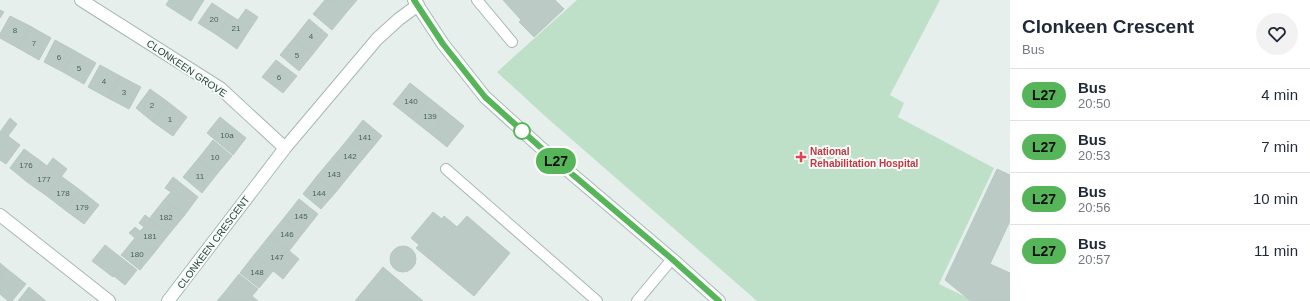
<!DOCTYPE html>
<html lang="en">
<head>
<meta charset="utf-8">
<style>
  body { margin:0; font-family:Arial,sans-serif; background:#f2f2f3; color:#1f2937; height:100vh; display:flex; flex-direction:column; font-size:15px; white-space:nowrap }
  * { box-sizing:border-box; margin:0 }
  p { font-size:13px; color:#747a83 }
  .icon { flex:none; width:22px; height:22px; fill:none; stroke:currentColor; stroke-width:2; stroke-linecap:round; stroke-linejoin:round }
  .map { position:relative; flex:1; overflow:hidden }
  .details { display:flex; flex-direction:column; background:#fff; width:300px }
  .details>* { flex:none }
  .badge { padding:0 8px; border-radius:13px; font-size:14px; line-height:26px }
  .map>.badge { position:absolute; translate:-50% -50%; box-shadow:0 0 0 2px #fff }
  .round { display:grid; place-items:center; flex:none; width:42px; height:42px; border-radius:21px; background:#f2f2f3 }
  .summary { display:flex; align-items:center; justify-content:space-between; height:68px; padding:0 12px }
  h1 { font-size:19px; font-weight:700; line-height:30px }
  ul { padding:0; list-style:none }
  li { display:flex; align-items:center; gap:12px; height:52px; padding:0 12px; border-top:1px solid #e0e1e3 }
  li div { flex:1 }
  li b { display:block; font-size:15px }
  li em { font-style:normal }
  li .badge { min-width:44px; font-weight:700; text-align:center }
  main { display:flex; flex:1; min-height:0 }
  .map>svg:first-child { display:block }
</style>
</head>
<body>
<main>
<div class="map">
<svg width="1010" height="301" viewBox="0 0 1010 301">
  <rect width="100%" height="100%" fill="#e6efeb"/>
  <!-- green -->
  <path fill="#bfe0c8" d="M 577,0 L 940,0 L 890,95 L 904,103 L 898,117 L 994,168 L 939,284 L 974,301 L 757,301 L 546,117 L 497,72 Z"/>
  <!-- building -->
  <path fill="#bbcac4" stroke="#b8c9c2" d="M 169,0 L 204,0 L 191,21 L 166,5 Z
    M 325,0 L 331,0 L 346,13 L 332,30 L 313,14 Z
    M 331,0 L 357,0 L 346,13 Z
    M 503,0 L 555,0 L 564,9 L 534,37 L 519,22 L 521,20 Z
    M 212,3 L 230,15 L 217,35 L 198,23 Z
    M 246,9 L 258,17 L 237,49 L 217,35 L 230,15 L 238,20 Z
    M 0,10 L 4,12 L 0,18 Z
    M 10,16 L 30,26 L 18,48 L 0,38 L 0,34 Z
    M 309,19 L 328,35 L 313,54 L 294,38 Z
    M 30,26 L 51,38 L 39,60 L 18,48 Z
    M 294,38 L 313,54 L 299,71 L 280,55 Z
    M 55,40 L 75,51 L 63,72 L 44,62 Z
    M 75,51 L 96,63 L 84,84 L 63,72 Z
    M 276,60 L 297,76 L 283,93 L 262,77 Z
    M 100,65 L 120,76 L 108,98 L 88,87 Z
    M 120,76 L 141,87 L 129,109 L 108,98 Z
    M 410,83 L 429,98 L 412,119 L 393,104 Z
    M 150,89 L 168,102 L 153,122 L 136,108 Z
    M 429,98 L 448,113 L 431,134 L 412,119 Z
    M 168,102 L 187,117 L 173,136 L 153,122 Z
    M 448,113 L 464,126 L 447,147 L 431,134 Z
    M 220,117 L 246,138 L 233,155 L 207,133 Z
    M 10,118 L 17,124 L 8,136 L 20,145 L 6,164 L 0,160 L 0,132 Z
    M 363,120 L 382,136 L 367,154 L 348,139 Z
    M 348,139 L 367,154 L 352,172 L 333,157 Z
    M 213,140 L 232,156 L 217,174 L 198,159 Z
    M 24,149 L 42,162 L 27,182 L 10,168 Z
    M 333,157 L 352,172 L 336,192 L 317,176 Z
    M 53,158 L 67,169 L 47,196 L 27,182 L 42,162 L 47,166 Z
    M 198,159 L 217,174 L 202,193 L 183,177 Z
    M 997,169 L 1010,175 L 1010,221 L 990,264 L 1010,273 L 1010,301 L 971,301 L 945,280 Z
    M 61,176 L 80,190 L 65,210 L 47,196 Z
    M 317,176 L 336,192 L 321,209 L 303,194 Z
    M 173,177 L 198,197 L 184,216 L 164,200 L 171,192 L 165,188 Z
    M 80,190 L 99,205 L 84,224 L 65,210 Z
    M 299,199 L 318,214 L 303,233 L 284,218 Z
    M 164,200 L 184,216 L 169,234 L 149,219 Z
    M 433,212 L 442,219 L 444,216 L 457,227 L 467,216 L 510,253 L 474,296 L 416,248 L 419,245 L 411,238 Z
    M 145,215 L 169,234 L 154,253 L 129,233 L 135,227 L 140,231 L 144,227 L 139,223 Z
    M 284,218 L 303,233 L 289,251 L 270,235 Z
    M 270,235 L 299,259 L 283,279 L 254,255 Z
    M 135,238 L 154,253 L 140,270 L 121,255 Z
    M 105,245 L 137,270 L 125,285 L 114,276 L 113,277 L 92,261 Z
    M390 259a13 13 0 1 1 26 0a13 13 0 1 1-26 0Z
    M 254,255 L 273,271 L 259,288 L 240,273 Z
    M 0,263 L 7,269 L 0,278 Z
    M 383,267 L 423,301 L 355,301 Z
    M 7,269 L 26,284 L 12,301 L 8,301 L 0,294 L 0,278 Z
    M 239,274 L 258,289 L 252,296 L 258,301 L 234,301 L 224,293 Z
    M 29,287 L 46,301 L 18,301 Z
    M 224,293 L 234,301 L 217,301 Z"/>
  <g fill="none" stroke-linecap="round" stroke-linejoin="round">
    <defs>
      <path id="lane" d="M 477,0 L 512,42
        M 446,169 L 597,301
        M 637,301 L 672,259"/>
      <path id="street" d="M 81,0 L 220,88 L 285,148
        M 0,215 L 109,301
        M 168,301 L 285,148 L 377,39 L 399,19 L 418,5"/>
      <path id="secondary" d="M 414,0 L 443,44 L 485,97 L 539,146 L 672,259 L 719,301"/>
    </defs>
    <!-- lane casing -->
    <use href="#lane" stroke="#a8b8b2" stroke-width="12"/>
    <!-- street casing -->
    <use href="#street" stroke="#a8b8b2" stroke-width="14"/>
    <!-- secondary casing -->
    <use href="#secondary" stroke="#a4bbb3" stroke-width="14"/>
    <!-- lane -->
    <use href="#lane" stroke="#fff" stroke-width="10"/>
    <!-- street -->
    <use href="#street" stroke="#fff" stroke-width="12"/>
    <!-- secondary -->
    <use href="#secondary" stroke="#fff" stroke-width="12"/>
  </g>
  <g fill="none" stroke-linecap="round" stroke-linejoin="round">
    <defs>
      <path id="line" d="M 414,0 L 443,44 L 485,97 L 539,146 L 672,259 L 719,301"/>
    </defs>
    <!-- line casing -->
    <use href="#line" stroke="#fff" stroke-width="9"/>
    <!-- line -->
    <use href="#line" stroke="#56b559" stroke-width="6"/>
  </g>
  <!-- markers -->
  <circle fill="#fff" stroke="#56b559" stroke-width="2" cx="522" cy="131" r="8"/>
  <path fill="#e0444e" stroke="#f7fbf9" stroke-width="1.5" d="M799 151h4v4h4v4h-4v4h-4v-4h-4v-4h4z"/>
  <g text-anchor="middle" stroke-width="4" stroke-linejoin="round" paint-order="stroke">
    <!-- number labels -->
    <g font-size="8" fill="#4a645c">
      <text x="214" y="22">20</text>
      <text x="236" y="31">21</text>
      <text x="15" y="33">8</text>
      <text x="311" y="39">4</text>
      <text x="34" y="46">7</text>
      <text x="297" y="58">5</text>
      <text x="59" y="60">6</text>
      <text x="79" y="71">5</text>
      <text x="279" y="80">6</text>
      <text x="104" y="84">4</text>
      <text x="124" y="95">3</text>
      <text x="411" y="104">140</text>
      <text x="152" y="108">2</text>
      <text x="430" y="119">139</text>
      <text x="170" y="122">1</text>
      <text x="227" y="138">10a</text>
      <text x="365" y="140">141</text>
      <text x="350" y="159">142</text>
      <text x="215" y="160">10</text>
      <text x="26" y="168">176</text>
      <text x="334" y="177">143</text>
      <text x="200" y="179">11</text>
      <text x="44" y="182">177</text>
      <text x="63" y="196">178</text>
      <text x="319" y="196">144</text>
      <text x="82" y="210">179</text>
      <text x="301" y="219">145</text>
      <text x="166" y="220">182</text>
      <text x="287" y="237">146</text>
      <text x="150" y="239">181</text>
      <text x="137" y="257">180</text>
      <text x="277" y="260">147</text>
      <text x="257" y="275">148</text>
    </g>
    <!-- street labels -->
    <g font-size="10" fill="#24423a" stroke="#f7fbf9">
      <text transform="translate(187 68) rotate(34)" y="4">CLONKEEN GROVE</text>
      <text transform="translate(213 242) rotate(-53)" y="4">CLONKEEN CRESCENT</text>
    </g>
    <!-- health labels -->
    <g font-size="10" font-weight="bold" fill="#be3a42" stroke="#f7fbf9" text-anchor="start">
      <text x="810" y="155">National<tspan x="810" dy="12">Rehabilitation Hospital</tspan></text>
    </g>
  </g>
</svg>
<b class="badge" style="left:556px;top:161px;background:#56b559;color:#111">L27</b>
</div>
<section class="details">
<div class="summary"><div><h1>Clonkeen Crescent</h1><p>Bus</p></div><a class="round"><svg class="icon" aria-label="heart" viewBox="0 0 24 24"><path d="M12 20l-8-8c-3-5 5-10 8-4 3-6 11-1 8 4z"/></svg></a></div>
<ul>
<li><span class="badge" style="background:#56b559;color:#111">L27</span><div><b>Bus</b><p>20:50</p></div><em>4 min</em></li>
<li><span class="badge" style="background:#56b559;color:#111">L27</span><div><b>Bus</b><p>20:53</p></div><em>7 min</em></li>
<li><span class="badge" style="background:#56b559;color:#111">L27</span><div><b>Bus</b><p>20:56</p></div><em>10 min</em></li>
<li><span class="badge" style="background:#56b559;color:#111">L27</span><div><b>Bus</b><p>20:57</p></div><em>11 min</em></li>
</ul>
</section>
</main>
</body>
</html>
